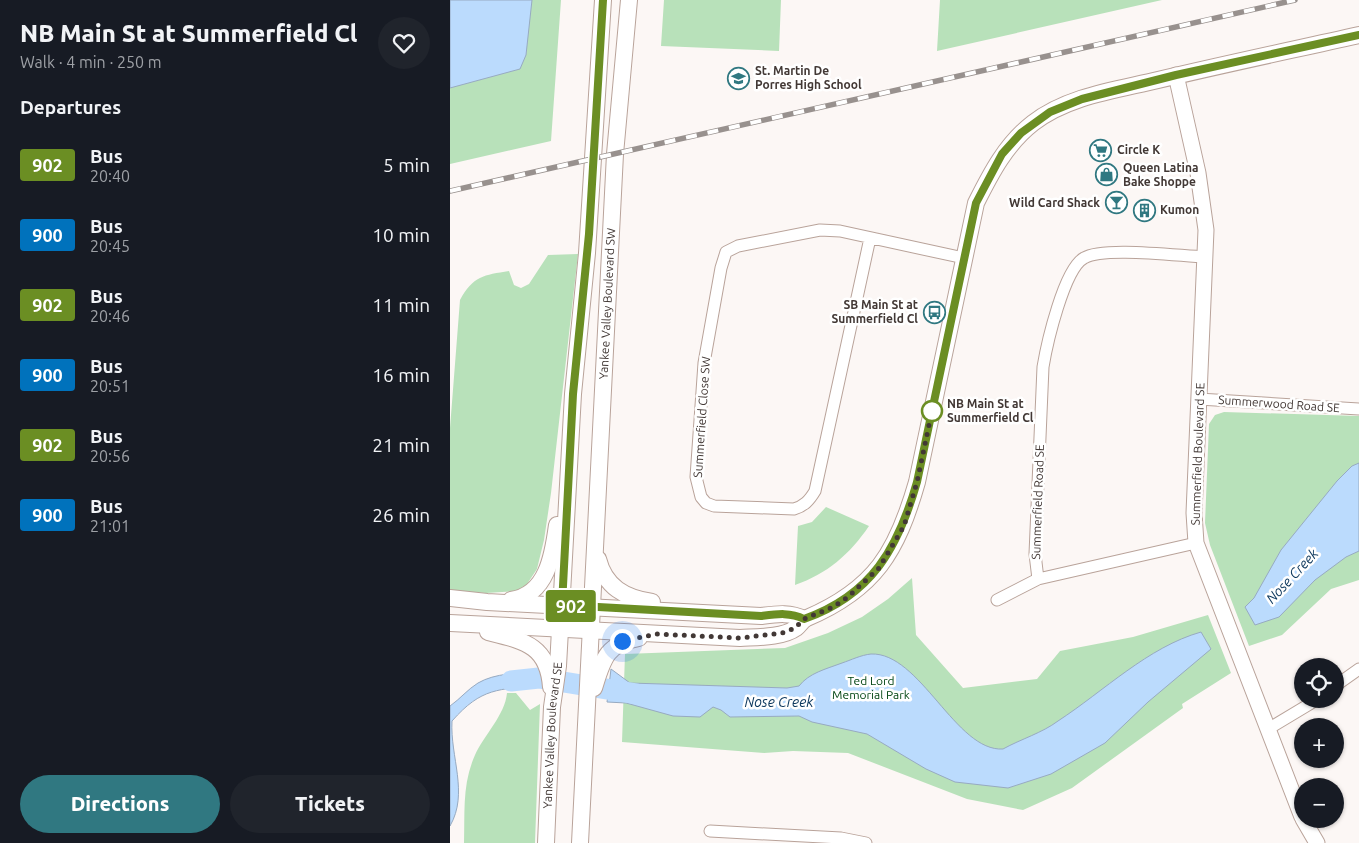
<!DOCTYPE html>
<html lang="en">
<head>
<meta charset="utf-8">
<style>
  body { margin:0; font-family:Ubuntu,sans-serif; background:#20242c; color:#f1f3f6; height:100vh; display:flex; flex-direction:column; font-size:19px; white-space:nowrap }
  * { box-sizing:border-box; margin:0 }
  p { font-size:16px; color:#9ea1a6 }
  .icon { flex:none; width:28px; height:28px; fill:none; stroke:currentColor; stroke-width:2; stroke-linecap:round; stroke-linejoin:round }
  .map { position:relative; flex:1; overflow:hidden }
  .panel { display:flex; flex-direction:column; background:#171b24; width:450px }
  .panel>* { flex:none }
  .badge { padding:0 10px; border-radius:4px; font-size:18px; line-height:32px }
  .tools { position:absolute; left:844px; top:658px; display:grid; gap:10px }
  .tools a { display:grid; place-items:center; width:50px; height:50px; border-radius:50%; background:#171b24; box-shadow:0 1px 4px #0004; font-size:25px }
  .you { position:absolute; width:25px; height:25px; margin:-12px; border:4px solid #fff; border-radius:50%; background:#1a73e8; box-shadow:0 0 0 8px #1a73e833 }
  .map>.badge { position:absolute; translate:-50% -50%; box-shadow:0 0 0 2px #fff }
  h2 { padding:0 20px; font-size:19px; line-height:45px }
  .round { display:grid; place-items:center; flex:none; width:52px; height:52px; border-radius:26px; background:#20242c }
  .overview { display:flex; align-items:center; justify-content:space-between; height:85px; padding:0 20px }
  h1 { font-size:24px; font-weight:800; line-height:38px }
  .cta { display:flex; gap:10px; margin-top:auto; padding:10px 20px }
  .cta a { flex:1; height:58px; border-radius:30px; background:#307881; color:#fff; font-size:20px; font-weight:800; line-height:58px; text-align:center }
  .cta a+a { background:#20242c; color:#f1f3f6 }
  ul { padding:0; list-style:none }
  li { display:flex; align-items:center; gap:15px; height:70px; padding:0 20px }
  li div { flex:1 }
  li b { display:block; font-size:19px }
  li em { font-style:normal }
  li .badge { min-width:55px; font-weight:700; text-align:center }
  main { display:flex; flex:1; min-height:0 }
  .map>svg:first-child { display:block }
</style>
</head>
<body>
<main>
<section class="panel">
<div class="overview"><div><h1>NB Main St at Summerfield Cl</h1><p>Walk · 4 min · 250 m</p></div><a class="round"><svg class="icon" aria-label="heart" viewBox="0 0 24 24"><path d="M12 20l-8-8c-3-5 5-10 8-4 3-6 11-1 8 4z"/></svg></a></div>
<h2>Departures</h2>
<ul>
<li><span class="badge" style="background:#6b8e23;color:#fff">902</span><div><b>Bus</b><p>20:40</p></div><em>5 min</em></li>
<li><span class="badge" style="background:#0072bc;color:#fff">900</span><div><b>Bus</b><p>20:45</p></div><em>10 min</em></li>
<li><span class="badge" style="background:#6b8e23;color:#fff">902</span><div><b>Bus</b><p>20:46</p></div><em>11 min</em></li>
<li><span class="badge" style="background:#0072bc;color:#fff">900</span><div><b>Bus</b><p>20:51</p></div><em>16 min</em></li>
<li><span class="badge" style="background:#6b8e23;color:#fff">902</span><div><b>Bus</b><p>20:56</p></div><em>21 min</em></li>
<li><span class="badge" style="background:#0072bc;color:#fff">900</span><div><b>Bus</b><p>21:01</p></div><em>26 min</em></li>
</ul>
<div class="cta"><a>Directions</a><a>Tickets</a></div>
</section>
<div class="map">
<svg width="909" height="843" viewBox="0 0 909 843">
  <rect width="100%" height="100%" fill="#fcf7f5"/>
  <!-- green -->
  <path fill="#b8e1ba" d="M 0,0 L 111,0 L 101,141 L 0,164 Z
    M 214,0 L 331,0 L 329,51 L 211,46 Z
    M 490,0 L 712,0 L 487,51 Z
    M 128,254 L 101,493 L 94,540 L 87,569 L 75,587 L 66,591 L 36,593 L 0,591 L 0,428 L 10,300 C 23,276 34,275 59,271 L 64,285 L 71,288 L 79,284 L 98,255 Z
    M 774,412 L 909,416 L 909,580 L 881,589 L 832,635 L 799,646 L 760,545 L 755,523 L 759,424 L 765,415 Z
    M 376,507 L 419,526 C 400,554 377,574 345,585 L 348,526 L 362,522 Z
    M 462,578 L 466,635 L 513,688 L 587,679 L 610,651 L 683,637 L 758,615 L 781,673 L 732,704 L 733,708 L 622,788 L 573,810 L 517,799 L 398,753 L 343,751 L 314,753 L 172,742 L 175,654 L 335,648 L 378,633 L 412,617 L 438,599 Z
    M 57,693 L 66,693 L 80,710 L 90,704 L 85,843 L 14,843 C 15,812 12,784 25,755 C 34,735 55,715 57,693 Z"/>
  <!-- water -->
  <path fill="#bbdbfd" stroke="#97aac1" d="M 0,0 L 82,0 L 76,55 L 70,69 L 0,88 Z
    M 909,463 L 909,551 L 896,557 L 865,580 L 829,617 L 805,625 L 795,607 L 804,598 L 831,550 L 887,481 L 902,466 Z
    M 751,632 L 761,649 L 698,702 L 655,743 L 601,774 L 558,788 L 505,782 L 476,769 L 417,734 L 362,722 L 349,716 L 280,717 L 271,710 L 263,707 L 250,717 L 223,716 L 176,703 L 157,702 L 161,669 L 180,683 L 337,688 L 349,686 C 359,673 376,669 392,663 C 401,660 411,655 421,654 C 470,652 506,752 553,749 C 571,739 592,733 608,721 C 654,691 698,647 751,632 Z
    M 88,672 L 90,685 C 48,690 32,687 2,721 C 0,757 19,793 0,826 L 0,706 C 10,699 18,689 28,683 C 45,673 69,673 88,672 Z"/>
  <g fill="none" stroke-linecap="round" stroke-linejoin="round">
    <!-- river -->
    <path stroke="#bbdbfd" stroke-width="21" d="M 61,681 L 89,678 L 187,694"/>
    <defs>
      <path id="minor" d="M 420,238 L 365,491 C 359,501 354,506 344,509 L 264,506 L 256,503 L 251,497 L 246,477 L 254,363 L 271,268 L 276,252 L 288,246 L 370,230 L 390,231 L 514,258
        M 749,399 L 909,409
        M 746,543 L 588,579 L 585,554 L 593,367 C 597,343 614,269 634,258 C 653,246 729,256 755,257
        M 547,600 L 588,579
        M 885,686 L 909,669
        M 818,729 L 868,699
        M 260,831 L 391,838 L 416,843"/>
      <path id="tertiary" d="M 726,75 L 748,173 L 756,230 L 744,513 L 746,543 L 852,817
        M 853,819 L 867,843"/>
      <g id="secondary">
        <path d="M 148,559 C 155,587 175,598 202,602"/>
        <path d="M 0,598 L 37,602 L 311,616 C 327,614 340,612 354,619"/>
        <path d="M 61,600 C 97,595 103,555 107,525"/>
        <path d="M 0,623 L 290,638 C 306,637 332,638 346,628 C 350,625 352,620 357,618 C 425,589 447,552 467,482 L 526,203 C 541,173 556,144 583,123 C 618,96 666,90 708,80 C 775,64 842,50 909,35"/>
        <path d="M 38,632 C 74,641 98,645 101,687"/>
        <path d="M 144,688 C 153,659 156,644 189,638"/>
        <path id="s1" d="M 96,843 L 102,707 L 108,666 L 123,394 L 137,253 L 153,0"/>
        <path id="s2" d="M 130,843 L 165,154 L 179,0"/>
      </g>
    </defs>
    <!-- minor casing -->
    <use href="#minor" stroke="#b9a39a" stroke-width="13"/>
    <!-- tertiary casing -->
    <use href="#tertiary" stroke="#b9a39a" stroke-width="17"/>
    <!-- secondary casing -->
    <use href="#secondary" stroke="#b9a39a" stroke-width="18"/>
    <!-- minor -->
    <use href="#minor" stroke="#fff" stroke-width="11"/>
    <!-- tertiary -->
    <use href="#tertiary" stroke="#fff" stroke-width="15"/>
    <!-- secondary -->
    <use href="#secondary" stroke="#fff" stroke-width="16"/>
    <defs>
      <path id="rail" d="M 0,191 L 845,0"/>
    </defs>
    <!-- rail casing -->
    <use href="#rail" stroke="#98918e" stroke-width="5.5"/>
    <!-- rail -->
    <use href="#rail" stroke="#fff" stroke-width="4" stroke-dasharray="11" stroke-linecap="butt"/>
  </g>
  <g fill="none" stroke-linecap="round" stroke-linejoin="round">
    <defs>
      <path id="line" d="M 153,0 L 139,234 L 123,394 L 112,605 L 311,616 C 327,614 340,612 354,619 C 422,595 448,548 467,482 L 526,203 L 552,154 L 571,133 L 600,112 L 632,99 L 726,75 L 909,35"/>
    </defs>
    <!-- line casing -->
    <use href="#line" stroke="#fff" stroke-width="11"/>
    <!-- line -->
    <use href="#line" stroke="#6b8e23" stroke-width="8"/>
    <!-- walk -->
    <path stroke="#423835" stroke-width="5" stroke-dasharray="0 9" d="M 172,641 L 207,634 L 290,638 L 332,633 L 345,628 L 354,619 L 383,607 L 398,597 L 429,568 L 454,526 L 467,482 L 482,411"/>
  </g>
  <!-- icons -->
  <defs>
    <symbol id="school-ring" viewBox="-11 -11 22 22"><circle r="9.5" fill="#fff" stroke="#307881" stroke-width="1.5"/><path d="M0-5L7-2L0 1L-7-2ZM-4 1L0 2.5L4 1V4Q0 6-4 4Z" fill="#307881"/></symbol>
    <symbol id="supermarket-ring" viewBox="-11 -11 22 22"><circle r="9.5" fill="#fff" stroke="#307881" stroke-width="1.5"/><path d="M-6-5.5h2.5l.6 2H6L4.5 2H-2.5L-4.4-4H-6ZM-1.5 3.2a1.3 1.3 0 1 0 .1 0ZM3 3.2a1.3 1.3 0 1 0 .1 0Z" fill="#307881"/></symbol>
    <symbol id="shop-ring" viewBox="-11 -11 22 22"><circle r="9.5" fill="#fff" stroke="#307881" stroke-width="1.5"/><path d="M-5-2.5h2.3a2.7 3.5 0 0 1 5.4 0H5L5.5 6h-11ZM-1.5-2.5h3a1.5 2.3 0 0 0-3 0Z" fill="#307881"/></symbol>
    <symbol id="bar-ring" viewBox="-11 -11 22 22"><circle r="9.5" fill="#fff" stroke="#307881" stroke-width="1.5"/><path d="M-6-5H6L.8 .8V4.5H3.5V6h-7V4.5H-.8V.8Z" fill="#307881"/></symbol>
    <symbol id="building-ring" viewBox="-11 -11 22 22"><circle r="9.5" fill="#fff" stroke="#307881" stroke-width="1.5"/><path d="M-4-6H4V6H1V3H-1V6H-4ZM-2.5-4.3h1.7v1.8h-1.7ZM.8-4.3h1.7v1.8H.8ZM-2.5-1h1.7V.8h-1.7ZM.8-1h1.7V.8H.8Z" fill="#307881"/></symbol>
    <symbol id="bus-ring" viewBox="-11 -11 22 22"><circle r="9.5" fill="#fff" stroke="#307881" stroke-width="1.5"/><path d="M-5-6H5V4H4V6H2V4H-2V6H-4V4H-5ZM-3.5-4V0h7V-4ZM-3.5 1.2v1.5H-2V1.2ZM2 1.2v1.5H3.5V1.2Z" fill="#307881"/></symbol>
  </defs>
  <g fill-rule="evenodd">
    <use href="#school-ring" x="276" y="66" width="25" height="25"/>
    <use href="#supermarket-ring" x="638" y="138" width="25" height="25"/>
    <use href="#shop-ring" x="644" y="162" width="25" height="25"/>
    <use href="#bar-ring" x="654" y="190" width="25" height="25"/>
    <use href="#building-ring" x="682" y="198" width="25" height="25"/>
    <use href="#bus-ring" x="472" y="300" width="25" height="25"/>
  </g>
  <!-- markers -->
  <circle fill="#fff" stroke="#6b8e23" stroke-width="2.5" cx="482" cy="411" r="10"/>
  <g text-anchor="middle" stroke-width="5" stroke-linejoin="round" paint-order="stroke">
    <!-- poi labels -->
    <g font-size="12" font-weight="bold" fill="#423835" stroke="#fff" text-anchor="start">
      <text x="305" y="75">St. Martin De<tspan x="305" dy="14">Porres High School</tspan></text>
      <text x="667" y="154">Circle K</text>
      <text x="673" y="172">Queen Latina<tspan x="673" dy="14">Bake Shoppe</tspan></text>
      <text x="650" y="207" text-anchor="end">Wild Card Shack</text>
      <text x="710" y="214">Kumon</text>
      <text x="468" y="309" text-anchor="end">SB Main St at<tspan x="468" dy="14">Summerfield Cl</tspan></text>
    </g>
    <!-- street labels -->
    <g font-size="12" fill="#423835" stroke="#fff">
      <text dy="4" stroke="none"><textPath href="#s2" startOffset="540">Yankee Valley Boulevard SW</textPath></text>
      <text transform="translate(829 404) rotate(4)" y="4">Summerwood Road SE</text>
      <text transform="translate(252 417) rotate(-86)" y="4">Summerfield Close SW</text>
      <text transform="translate(748 454) rotate(-88)" y="4">Summerfield Boulevard SE</text>
      <text transform="translate(588 502) rotate(-88)" y="4">Summerfield Road SE</text>
      <text dy="4" stroke="none"><textPath href="#s1" startOffset="108">Yankee Valley Boulevard SE</textPath></text>
    </g>
    <!-- stop labels -->
    <g font-size="12" font-weight="bold" fill="#423835" stroke="#fff" text-anchor="start">
      <text x="497" y="408">NB Main St at<tspan x="497" dy="14">Summerfield Cl</tspan></text>
    </g>
    <!-- park labels -->
    <g font-size="12" fill="#041" stroke="#fff">
      <text x="421" y="685">Ted Lord<tspan x="421" dy="14">Memorial Park</tspan></text>
    </g>
    <!-- water labels -->
    <g font-size="14" font-style="italic" fill="#09355b" stroke="#fff">
      <text transform="translate(842 576) rotate(-47)" y="5">Nose Creek</text>
      <text x="329" y="707">Nose Creek</text>
    </g>
  </g>
</svg>
<div class="tools">
<a><svg class="icon" aria-label="locate" viewBox="0 0 24 24"><circle cx="12" cy="12" r="6"/><path d="M12 2v4M12 18v4M2 12h4M18 12h4"/></svg></a>
<a>+</a>
<a>−</a>
</div>
<div class="you" style="left:172px;top:641px"></div>
<b class="badge" style="left:121px;top:606px;background:#6b8e23;color:#fff">902</b>
</div>
</main>
</body>
</html>
